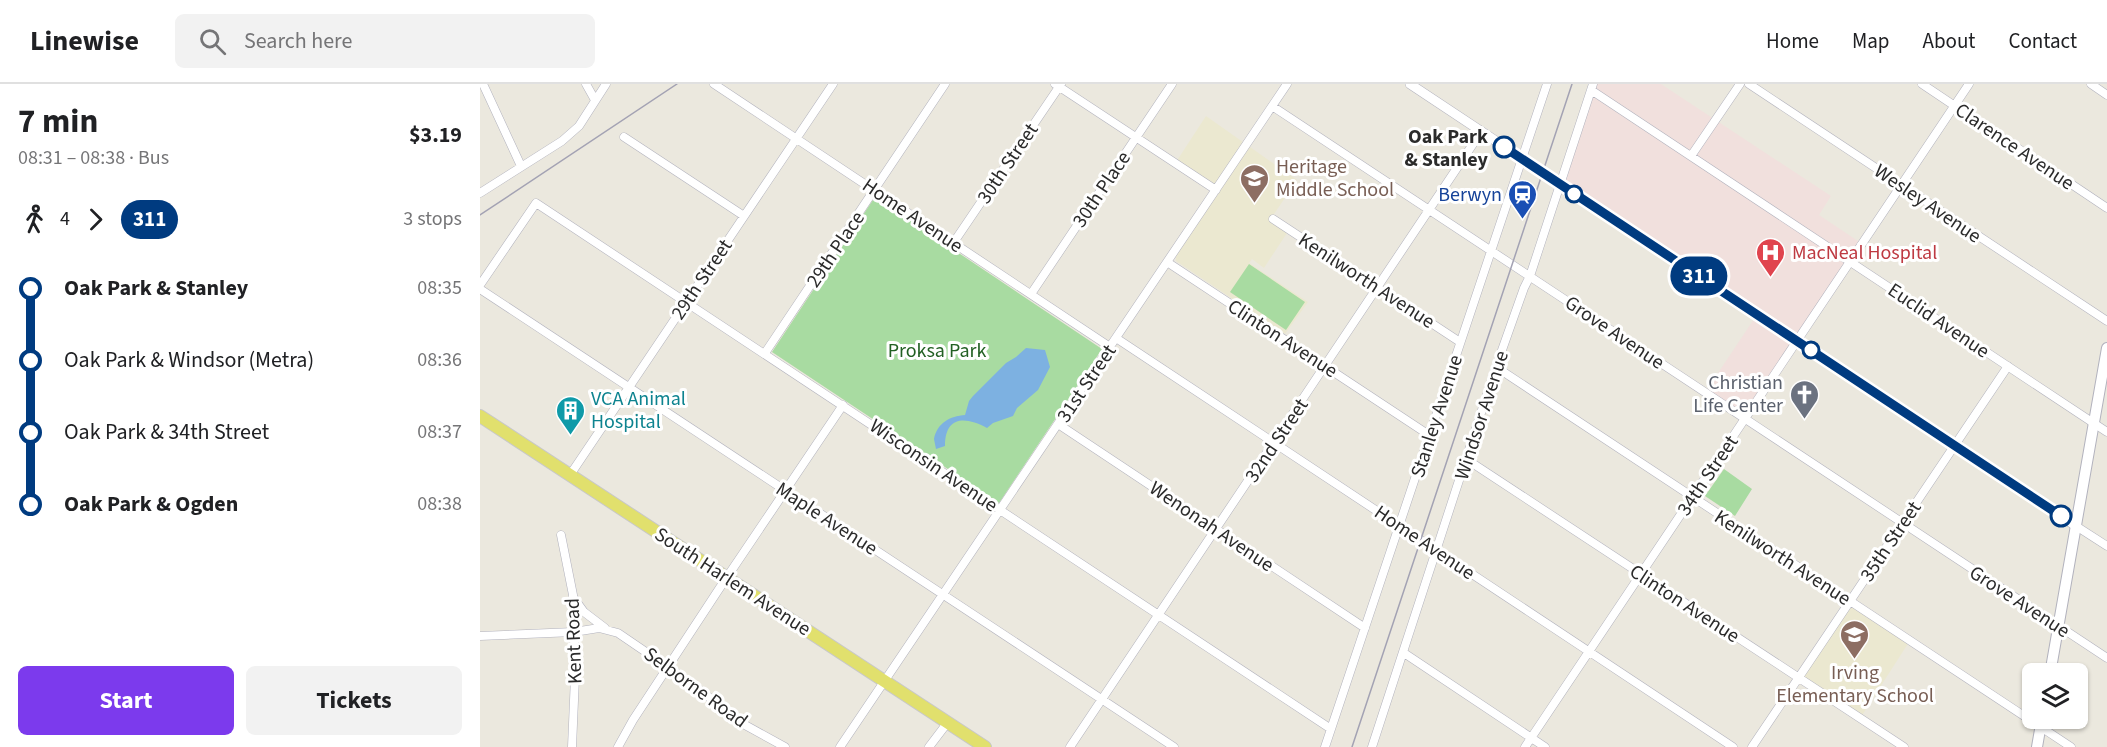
<!DOCTYPE html>
<html lang="en">
<head>
<meta charset="utf-8">
<style>
  body { margin:0; font-family:"Source Sans 3",sans-serif; background:#f2f2f2; color:#202124; height:100vh; display:flex; flex-direction:column; font-size:22px; white-space:nowrap }
  * { box-sizing:border-box; margin:0 }
  p { font-size:20px; color:#757577 }
  .icon { flex:none; width:33px; height:33px; fill:none; stroke:currentColor; stroke-width:2; stroke-linecap:round; stroke-linejoin:round }
  .map { position:relative; flex:1; overflow:hidden }
  .drawer { display:flex; flex-direction:column; background:#fff; width:480px }
  .drawer>* { flex:none }
  .badge { padding:0 12px; border-radius:20px; font-size:21px; line-height:39px }
  .buttons { position:absolute; left:1542px; top:579px; display:grid; gap:12px }
  .buttons a { display:grid; place-items:center; width:66px; height:66px; border-radius:9px; background:#fff; box-shadow:0 2px 4px #0004; font-size:30px }
  .map>.badge { position:absolute; translate:-50% -50%; box-shadow:0 0 0 3px #fff }
  .legs { display:flex; align-items:center; gap:9px; height:66px; padding:0 18px; font-size:20px }
  .legs p { margin-inline-start:auto }
  .overview { display:flex; align-items:center; justify-content:space-between; height:102px; padding:0 18px }
  h1 { font-size:33px; font-weight:700; line-height:45px }
  .cta { display:flex; gap:12px; margin-top:auto; padding:12px 18px }
  .cta a { flex:1; height:69px; border-radius:9px; background:#7c3aed; color:#fff; font-size:24px; font-weight:700; line-height:69px; text-align:center }
  .cta a+a { background:#f2f2f2; color:#202124 }
  ul { padding:0 18px; list-style:none }
  li { display:flex; align-items:center; gap:21px; height:72px; font-size:22px }
  li i { display:grid; place-items:center; width:9px; height:100%; margin:0 8px; background:currentColor }
  li i::after { content:''; width:15px; height:15px; margin:-8px; border:4px solid; border-radius:50%; background:#fff }
  li p { margin-inline-start:auto }
  li:first-child i { background:linear-gradient(#0000 50%,currentColor 0) }
  li:last-child i { background:linear-gradient(currentColor 50%,#0000 0) }
  header { display:flex; align-items:center; gap:36px; box-sizing:border-box; height:84px; padding:0 30px; background:#fff; border-bottom:2px solid #e0e0e0 }
  header strong { font-size:28px }
  nav { display:flex; gap:33px; margin-inline-start:auto; font-size:21px }
  .search { width:420px; height:54px; background:#f2f2f2; display:flex; align-items:center; gap:15px; box-sizing:border-box; padding:0 21px; border-radius:9px; color:#757577; font-size:22px }
  main { display:flex; flex:1; min-height:0 }
  .map>svg:first-child { display:block }
</style>
</head>
<body>
<header>
<strong>Linewise</strong>
<div class="search"><svg class="icon" aria-label="search" viewBox="0 0 24 24"><circle cx="10" cy="10" r="6"/><path d="M15 15l6 6"/></svg>Search here</div>
<nav><a>Home</a><a>Map</a><a>About</a><a>Contact</a></nav>
</header>
<main>
<section class="drawer">
<div class="overview"><div><h1>7 min</h1><p>08:31 – 08:38 · Bus</p></div><b>$3.19</b></div>
<div class="legs"><svg class="icon" aria-label="walk" viewBox="0 0 24 24"><circle cx="13" cy="4" r="2"/><path d="M13 8l-2 6 4 7M11 14l-3 7M7 12l3-4h3l4 4"/></svg>4<svg class="icon" aria-label="forward" viewBox="0 0 24 24"><path d="M9 5l7 7-7 7"/></svg><b class="badge" style="background:#003b80;color:#fff">311</b><p>3 stops</p></div>
<ul>
<li><i style="color:#003b80"></i><b>Oak Park &amp; Stanley</b><p>08:35</p></li>
<li><i style="color:#003b80"></i><span>Oak Park &amp; Windsor (Metra)</span><p>08:36</p></li>
<li><i style="color:#003b80"></i><span>Oak Park &amp; 34th Street</span><p>08:37</p></li>
<li><i style="color:#003b80"></i><b>Oak Park &amp; Ogden</b><p>08:38</p></li>
</ul>
<div class="cta"><a>Start</a><a>Tickets</a></div>
</section>
<div class="map">
<svg width="1627" height="663" viewBox="0 0 1627 663">
  <rect width="100%" height="100%" fill="#ebe8de"/>
  <!-- education -->
  <path fill="#ebe8d0" d="M 726,32 L 817,96 L 790,136 L 807,149 L 784,184 L 772,175 L 769,179 L 828,218 L 805,250 L 696,177 L 696,172 L 740,106 L 696,78 Z
    M 1370,519 L 1429,558 L 1381,633 L 1321,593 Z"/>
  <!-- medical -->
  <path fill="#f1e0dd" d="M 1115,0 L 1181,0 L 1351,112 L 1339,131 L 1381,159 L 1264,333 L 1226,307 L 1276,232 L 1082,100 Z"/>
  <!-- green -->
  <path fill="#a8dba1" d="M 395,113 L 622,265 L 519,419 L 292,268 Z
    M 769,180 L 825,218 L 806,246 L 750,208 Z
    M 1244,385 L 1272,405 L 1255,432 L 1225,412 Z"/>
  <!-- water -->
  <path fill="#7db1e1" d="M 546,264 L 565,266 L 570,283 L 558,306 L 537,324 L 533,332 L 513,339 L 507,344 C 485,332 465,332 465,362 L 456,365 L 454,355 C 457,339 470,332 485,331 L 489,317 L 493,312 L 526,279 L 536,273 Z"/>
  <g fill="none" stroke-linecap="round" stroke-linejoin="round">
    <defs>
      <path id="minor" d="M 3,0 L 41,82
        M 106,0 L 115,16
        M 234,0 L 630,263
        M 575,0 L 736,106
        M 1269,0 L 1627,237
        M 1442,0 L 1627,124
        M 1611,0 L 1627,11
        M 1111,6 L 1627,348
        M 792,22 L 1627,574
        M 144,53 L 264,132
        M 1211,72 L 1260,0
        M 0,109 L 82,57 L 99,42 L 126,0
        M 793,135 L 980,258
        M 474,158 L 581,0
        M 687,178 L 949,351
        M 0,201 L 56,119 L 851,645
        M 0,205 L 694,663
        M 551,210 L 692,0
        M 636,254 L 1253,663
        M 285,269 L 465,0
        M 1016,283 L 1591,663
        M 578,340 L 885,544
        M 986,375 L 1424,663
        M 90,391 L 353,0
        M 1596,442 L 1627,462
        M 81,451 L 93,511 L 95,593 L 92,663
        M 93,513 L 104,528 L 125,544
        M 0,552 L 94,548 L 119,544 L 138,549 L 204,594 L 265,641 L 305,663
        M 924,569 L 1065,663
        M 138,663 L 153,636 L 239,505 L 363,321
        M 360,663 L 807,0
        M 449,663 L 468,638
        M 590,663 L 1001,48
        M 845,663 L 1067,0
        M 892,663 L 1016,283 L 1044,204 L 1050,192 L 1113,0
        M 1045,663 L 1489,0
        M 1272,663 L 1528,282"/>
      <path id="tertiary" d="M 930,0 L 1596,442"/>
      <path id="secondary" d="M 1570,590 L 1627,264
        M 1557,663 L 1562,634"/>
      <path id="primary" d="M 0,332 L 505,663"/>
    </defs>
    <!-- minor casing -->
    <use href="#minor" stroke="#b2b2bd" stroke-width="9"/>
    <!-- tertiary casing -->
    <use href="#tertiary" stroke="#b2b2bd" stroke-width="10"/>
    <!-- secondary casing -->
    <use href="#secondary" stroke="#b2b2bd" stroke-width="12"/>
    <!-- primary casing -->
    <use href="#primary" stroke="#c8c8c8" stroke-width="14"/>
    <!-- minor -->
    <use href="#minor" stroke="#fff" stroke-width="8"/>
    <!-- tertiary -->
    <use href="#tertiary" stroke="#fff" stroke-width="9"/>
    <!-- secondary -->
    <use href="#secondary" stroke="#fff" stroke-width="10"/>
    <!-- primary -->
    <use href="#primary" stroke="#e1e06d" stroke-width="12"/>
    <!-- rail -->
    <path stroke="#a3a2b3" stroke-width="1.5" d="M 0,131 L 197,0
      M 872,663 L 1092,0"/>
  </g>
  <g fill="none" stroke-linecap="round" stroke-linejoin="round">
    <defs>
      <path id="line-1" d="M 1024,63 L 1581,432"/>
    </defs>
    <!-- line-1 casing -->
    <use href="#line-1" stroke="#fff" stroke-width="14"/>
    <!-- line-1 -->
    <use href="#line-1" stroke="#003b80" stroke-width="9"/>
  </g>
  <!-- icons -->
  <defs>
    <symbol id="school-pin" viewBox="-11 -11 22 30"><path d="M0 17L-7.5 6A9.5 9.5 0 1 1 7.5 6Z" fill="#8d6e63" stroke="#fff"/><path d="M0-5L7-2L0 1L-7-2ZM-4 1L0 2.5L4 1V4Q0 6-4 4Z" fill="#fff"/></symbol>
    <symbol id="station-pin" viewBox="-11 -11 22 30"><path d="M0 17L-7.5 6A9.5 9.5 0 1 1 7.5 6Z" fill="#1a4fb4" stroke="#fff"/><path d="M-3-6H3Q5-6 5-4V2Q5 4 3 4L4.5 6H3L1.5 4h-3L-3 6H-4.5L-3 4Q-5 4-5 2V-4Q-5-6-3-6ZM-3.5-4v3h7v-3ZM-3.5 1v1.5H-2V1ZM2 1v1.5H3.5V1Z" fill="#fff"/></symbol>
    <symbol id="hospital-pin" viewBox="-11 -11 22 30"><path d="M0 17L-7.5 6A9.5 9.5 0 1 1 7.5 6Z" fill="#e0444e" stroke="#fff"/><path d="M-5-5h3v3.5h4V-5h3V5h-3V1.5h-4V5h-3Z" fill="#fff"/></symbol>
    <symbol id="church-pin" viewBox="-11 -11 22 30"><path d="M0 17L-7.5 6A9.5 9.5 0 1 1 7.5 6Z" fill="#6b7280" stroke="#fff"/><path d="M-1.2-6h2.4v3.5h3.3v2.4h-3.3V6h-2.4V-.1h-3.3v-2.4h3.3Z" fill="#fff"/></symbol>
    <symbol id="building-pin" viewBox="-11 -11 22 30"><path d="M0 17L-7.5 6A9.5 9.5 0 1 1 7.5 6Z" fill="#0f9aa8" stroke="#fff"/><path d="M-4-6H4V6H1V3H-1V6H-4ZM-2.5-4.3h1.7v1.8h-1.7ZM.8-4.3h1.7v1.8H.8ZM-2.5-1h1.7V.8h-1.7ZM.8-1h1.7V.8H.8Z" fill="#fff"/></symbol>
  </defs>
  <g fill-rule="evenodd">
    <use href="#school-pin" x="758" y="78" width="33" height="45"/>
    <use href="#station-pin" x="1026" y="94" width="33" height="45"/>
    <use href="#hospital-pin" x="1274" y="152" width="33" height="45"/>
    <use href="#church-pin" x="1308" y="294" width="33" height="45"/>
    <use href="#building-pin" x="74" y="310" width="33" height="45"/>
    <use href="#school-pin" x="1358" y="534" width="33" height="45"/>
  </g>
  <!-- markers -->
  <g fill="#fff" stroke="#003b80" stroke-width="3">
    <circle cx="1024" cy="63" r="10"/>
    <circle cx="1094" cy="110" r="8"/>
    <circle cx="1331" cy="266" r="8"/>
    <circle cx="1581" cy="432" r="10"/>
  </g>
  <g text-anchor="middle" stroke-width="6" stroke-linejoin="round" paint-order="stroke">
    <!-- stop labels -->
    <g font-size="20" font-weight="bold" fill="#2b2b2b" stroke="#fff" text-anchor="end">
      <text x="1008" y="59">Oak Park<tspan x="1008" dy="23">&amp; Stanley</tspan></text>
    </g>
    <!-- street labels -->
    <g font-size="20" fill="#2b2b2b" stroke="#fff">
      <text transform="translate(1535 62) rotate(34)" y="7">Clarence Avenue</text>
      <text transform="translate(527 79) rotate(-56)" y="7">30th Street</text>
      <text transform="translate(621 105) rotate(-56)" y="7">30th Place</text>
      <text transform="translate(1448 119) rotate(34)" y="7">Wesley Avenue</text>
      <text transform="translate(433 131) rotate(34)" y="7">Home Avenue</text>
      <text transform="translate(355 165) rotate(-56)" y="7">29th Place</text>
      <text transform="translate(221 195) rotate(-56)" y="7">29th Street</text>
      <text transform="translate(887 196) rotate(33)" y="7">Kenilworth Avenue</text>
      <text transform="translate(1459 236) rotate(34)" y="7">Euclid Avenue</text>
      <text transform="translate(1135 248) rotate(34)" y="7">Grove Avenue</text>
      <text transform="translate(803 254) rotate(33)" y="7">Clinton Avenue</text>
      <text transform="translate(606 299) rotate(-56)" y="7">31st Street</text>
      <text transform="translate(1001 331) rotate(-72)" y="7">Windsor Avenue</text>
      <text transform="translate(956 332) rotate(-72)" y="7">Stanley Avenue</text>
      <text transform="translate(796 356) rotate(-56)" y="7">32nd Street</text>
      <text transform="translate(454 381) rotate(34)" y="7">Wisconsin Avenue</text>
      <text transform="translate(1227 391) rotate(-56)" y="7">34th Street</text>
      <text transform="translate(347 434) rotate(33)" y="7">Maple Avenue</text>
      <text transform="translate(732 442) rotate(34)" y="7">Wenonah Avenue</text>
      <text transform="translate(1410 457) rotate(-56)" y="7">35th Street</text>
      <text transform="translate(945 458) rotate(34)" y="7">Home Avenue</text>
      <text transform="translate(1303 473) rotate(33)" y="7">Kenilworth Avenue</text>
      <text transform="translate(253 497) rotate(33)" y="7">South Harlem Avenue</text>
      <text transform="translate(1540 517) rotate(33)" y="7">Grove Avenue</text>
      <text transform="translate(1205 519) rotate(33)" y="7">Clinton Avenue</text>
      <text transform="translate(93 557) rotate(-92)" y="7">Kent Road</text>
      <text transform="translate(216 603) rotate(36)" y="7">Selborne Road</text>
    </g>
    <!-- education labels -->
    <g font-size="20" fill="#785e54" stroke="#fff" text-anchor="start">
      <text x="796" y="89">Heritage<tspan x="796" dy="23">Middle School</tspan></text>
      <text x="1375" y="595" text-anchor="middle">Irving<tspan x="1375" dy="23">Elementary School</tspan></text>
    </g>
    <!-- transit labels -->
    <g font-size="20" fill="#164399" stroke="#fff" text-anchor="end">
      <text x="1022" y="117">Berwyn</text>
    </g>
    <!-- health labels -->
    <g font-size="20" fill="#be3a42" stroke="#fff" text-anchor="start">
      <text x="1312" y="175">MacNeal Hospital</text>
    </g>
    <!-- park labels -->
    <g font-size="20" fill="#226023" stroke="#fff">
      <text x="457" y="273">Proksa Park</text>
    </g>
    <!-- worship labels -->
    <g font-size="20" fill="#5b616d" stroke="#fff" text-anchor="end">
      <text x="1303" y="305">Christian<tspan x="1303" dy="23">Life Center</tspan></text>
    </g>
    <!-- culture labels -->
    <g font-size="20" fill="#0d838f" stroke="#fff" text-anchor="start">
      <text x="111" y="321">VCA Animal<tspan x="111" dy="23">Hospital</tspan></text>
    </g>
  </g>
</svg>
<div class="buttons">
<a><svg class="icon" aria-label="layers" viewBox="0 0 24 24"><path d="M12 4l9 5-9 5-9-5zM3 14l9 5 9-5"/></svg></a>
</div>
<b class="badge" style="left:1219px;top:192px;background:#003b80;color:#fff">311</b>
</div>
</main>
</body>
</html>
